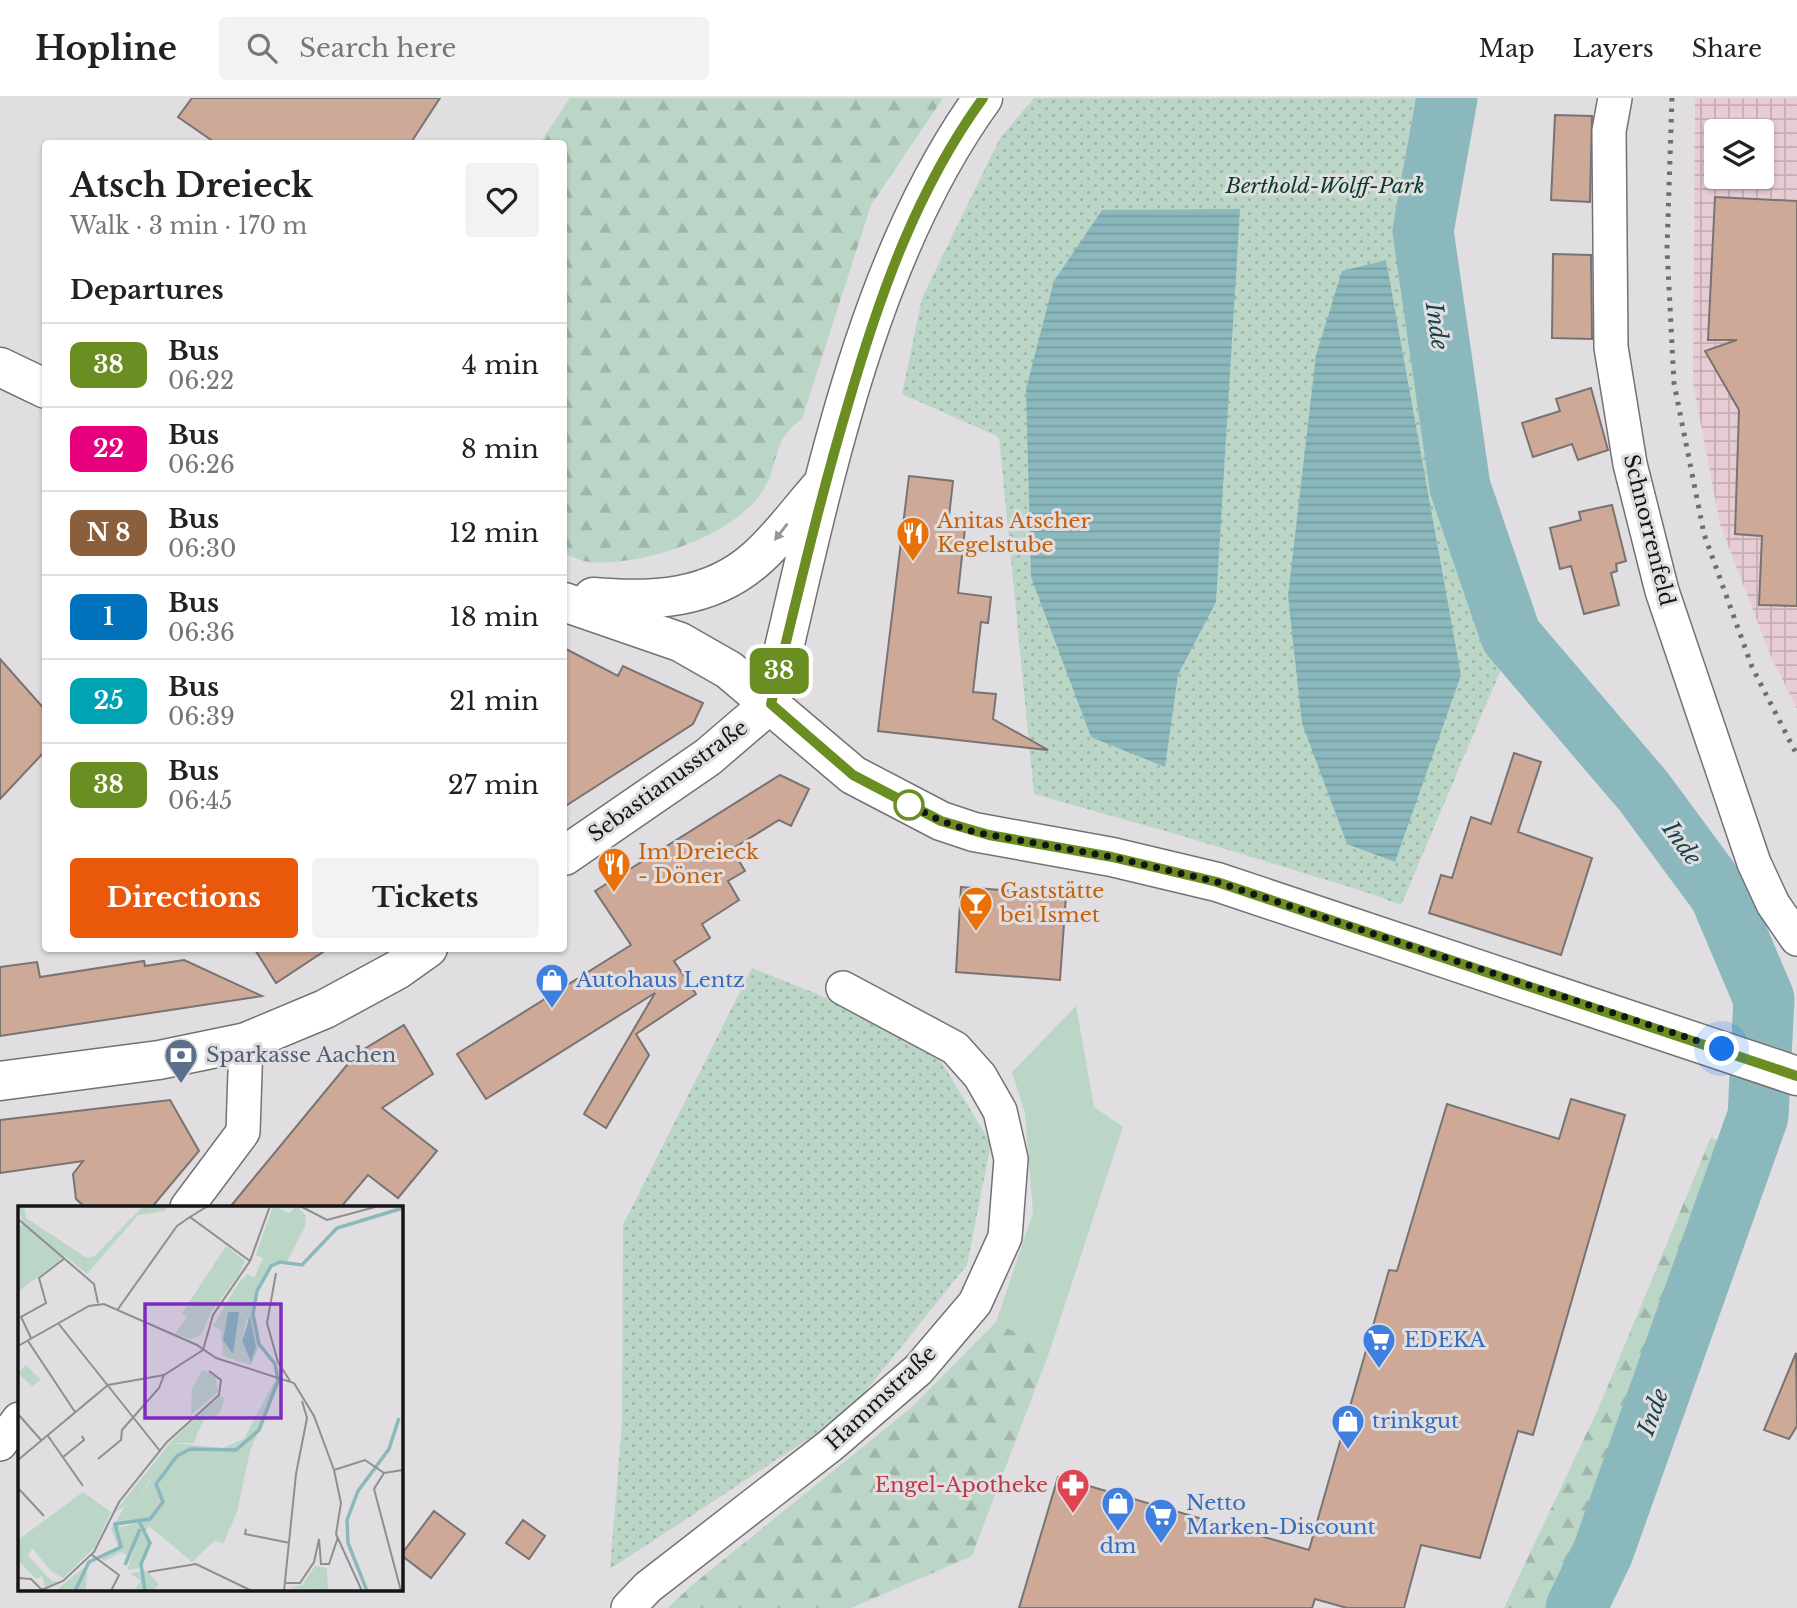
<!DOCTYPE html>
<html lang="en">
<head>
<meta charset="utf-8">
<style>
  body { margin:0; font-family:"Libre Baskerville",serif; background:#f2f2f2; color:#222; height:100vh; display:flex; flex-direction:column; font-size:26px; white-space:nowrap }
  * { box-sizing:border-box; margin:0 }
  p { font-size:23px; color:#767676 }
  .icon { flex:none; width:38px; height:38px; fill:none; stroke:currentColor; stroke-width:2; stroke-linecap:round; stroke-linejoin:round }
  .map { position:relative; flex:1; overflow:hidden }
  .drawer { position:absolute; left:42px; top:42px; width:525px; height:812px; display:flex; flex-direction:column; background:#fff; border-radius:7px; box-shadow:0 2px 5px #0004 }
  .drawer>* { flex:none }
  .badge { padding:0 14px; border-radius:10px; font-size:24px; line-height:46px }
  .controls { position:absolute; left:1704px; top:21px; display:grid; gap:14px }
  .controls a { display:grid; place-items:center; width:70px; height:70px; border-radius:7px; background:#fff; box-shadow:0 2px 5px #0004; font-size:35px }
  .you { position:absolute; width:35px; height:35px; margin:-18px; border:5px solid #fff; border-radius:50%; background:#1a73e8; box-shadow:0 0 0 10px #1a73e833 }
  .map>.badge { position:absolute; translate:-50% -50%; box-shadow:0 0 0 4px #fff }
  h2 { padding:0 28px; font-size:26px; line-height:63px }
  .round { display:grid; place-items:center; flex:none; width:74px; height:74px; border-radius:7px; background:#f2f2f2 }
  .head { display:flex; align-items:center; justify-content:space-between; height:119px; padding:0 28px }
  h1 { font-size:33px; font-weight:700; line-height:52px }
  .button { display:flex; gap:14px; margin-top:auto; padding:14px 28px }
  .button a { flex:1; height:80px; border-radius:7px; background:#ea580c; color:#fff; font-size:28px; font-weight:700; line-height:80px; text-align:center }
  .button a+a { background:#f2f2f2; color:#222 }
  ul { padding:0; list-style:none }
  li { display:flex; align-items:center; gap:21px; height:84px; padding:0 28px; border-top:2px solid #e0e0e0 }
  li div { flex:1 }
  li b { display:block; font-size:26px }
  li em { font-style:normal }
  li .badge { min-width:77px; font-weight:700; text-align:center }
  header { display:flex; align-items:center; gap:42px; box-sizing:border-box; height:98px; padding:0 35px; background:#fff; border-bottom:2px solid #e0e0e0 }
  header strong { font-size:33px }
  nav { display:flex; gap:38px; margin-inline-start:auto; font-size:24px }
  .search { width:490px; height:63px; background:#f2f2f2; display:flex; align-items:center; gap:18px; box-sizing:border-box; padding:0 24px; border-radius:7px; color:#767676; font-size:26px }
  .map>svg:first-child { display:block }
</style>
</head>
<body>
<header>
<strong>Hopline</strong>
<div class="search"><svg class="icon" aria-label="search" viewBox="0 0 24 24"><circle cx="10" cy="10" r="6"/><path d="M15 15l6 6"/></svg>Search here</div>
<nav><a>Map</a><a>Layers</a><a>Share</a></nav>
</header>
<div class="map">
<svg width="1797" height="1510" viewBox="0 0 1797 1510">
  <defs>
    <pattern id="industrial-grid" width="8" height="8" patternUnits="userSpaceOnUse" patternTransform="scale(1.75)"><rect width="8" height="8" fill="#e7cdd3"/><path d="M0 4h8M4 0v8" fill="none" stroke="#c5afb4"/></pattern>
    <pattern id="forest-firs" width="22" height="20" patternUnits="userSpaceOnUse" patternTransform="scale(1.75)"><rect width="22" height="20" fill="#bbd5c7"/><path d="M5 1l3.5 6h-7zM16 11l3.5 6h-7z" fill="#a0b6aa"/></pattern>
    <pattern id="park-dots" width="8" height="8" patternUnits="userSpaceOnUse" patternTransform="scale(1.75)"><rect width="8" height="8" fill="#bbd5c7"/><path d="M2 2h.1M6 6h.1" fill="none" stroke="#a0b6aa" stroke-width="1.8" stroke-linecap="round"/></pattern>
    <pattern id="water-rules" width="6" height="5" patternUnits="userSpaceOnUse" patternTransform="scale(1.75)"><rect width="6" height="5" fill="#8ab8bc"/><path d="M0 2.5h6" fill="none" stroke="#769da1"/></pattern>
  </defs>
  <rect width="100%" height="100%" fill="#e0dee1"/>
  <!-- industrial -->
  <path fill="url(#industrial-grid)" fill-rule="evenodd" d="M 1695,0 L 1797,0 L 1797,611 L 1770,556 L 1720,426 L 1693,285 ZM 1717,33 L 1762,33 L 1762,79 L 1717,79 Z"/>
  <!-- grass -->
  <path fill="#bbd5c7" d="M 1076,908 L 1094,1009 L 1123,1029 L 1050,1252 L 996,1224 L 1033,1115 L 1025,1015 L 1012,974 Z"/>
  <!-- forest -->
  <path fill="url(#forest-firs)" d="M 570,0 L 943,0 L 871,107 L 802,321 C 772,342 780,361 765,389 C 738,438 641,469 589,464 C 581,463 571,458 564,455 L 564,46 L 540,45 Z
    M 1711,1039 L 1759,1062 L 1712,1173 L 1585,1510 L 1504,1510 L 1599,1309 Z
    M 996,1224 L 1050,1252 L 972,1458 L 851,1510 L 668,1510 L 691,1488 L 911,1310 Z"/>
  <!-- park -->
  <path fill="url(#park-dots)" fill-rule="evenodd" d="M 1034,0 L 1432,0 L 1411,123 L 1417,216 L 1442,360 L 1502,569 L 1401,807 L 1366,794 L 1186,739 L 1034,696 L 999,339 L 902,296 L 922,200 L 1000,40 ZM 1386,162 L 1461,577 L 1342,173 ZM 1054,183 L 1216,504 L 1178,577 L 1164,669 Z
    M 752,870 L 927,940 L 991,1046 L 967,1167 L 848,1315 L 610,1471 L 622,1326 L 623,1127 Z"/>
  <!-- water -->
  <path fill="url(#water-rules)" d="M 1240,111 L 1216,504 L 1178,577 L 1165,669 L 1091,639 L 1031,479 L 1026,291 L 1054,183 L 1102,112 Z
    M 1386,162 L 1461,577 L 1395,764 L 1347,746 L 1302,625 L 1288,498 L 1316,257 L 1342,173 Z"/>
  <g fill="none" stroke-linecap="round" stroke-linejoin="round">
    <!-- river -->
    <path stroke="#8ab8bc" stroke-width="61" d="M 1447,0 L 1423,133 L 1460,389 L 1511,538 L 1644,694 L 1720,797 L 1764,901 L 1758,1018 L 1603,1454 L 1576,1510"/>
  </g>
  <!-- building -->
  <path fill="#cea998" stroke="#777473" stroke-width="2" d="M 192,0 L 440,0 L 410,46 L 217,46 L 178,19 Z
    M 1555,17 L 1592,18 L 1590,104 L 1551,102 Z
    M 1715,99 L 1797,103 L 1797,508 L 1759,507 L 1762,438 L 1735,436 L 1739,312 L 1705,253 L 1737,242 L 1708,242 Z
    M 1553,156 L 1591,157 L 1592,241 L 1552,240 Z
    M 1591,290 L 1608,352 L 1578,362 L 1572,346 L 1533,359 L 1522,325 L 1560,313 L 1556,301 Z
    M 909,378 L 953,383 L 948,428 L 965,430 L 958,495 L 991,499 L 988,525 L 981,524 L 973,594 L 996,596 L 993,621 L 1048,652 L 878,633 Z
    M 1612,407 L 1626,463 L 1616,466 L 1617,473 L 1611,475 L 1619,507 L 1584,516 L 1571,468 L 1560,471 L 1550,430 L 1581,422 L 1579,414 Z
    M 564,550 L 618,578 L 623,568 L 703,605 L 693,626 L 564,709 Z
    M 0,561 L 46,613 L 46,652 L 0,701 Z
    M 1514,655 L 1541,664 L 1518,734 L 1592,760 L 1561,857 L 1429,815 L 1441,777 L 1452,780 L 1471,719 L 1491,726 Z
    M 780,677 L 809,691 L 791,728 L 779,722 L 732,751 L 745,773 L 728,783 L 739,802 L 702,826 L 710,840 L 674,863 L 696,896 L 636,936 L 649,957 L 606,1030 L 584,1016 L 655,895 L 486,1001 L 457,956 L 631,847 L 595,793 Z
    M 961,789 L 1066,797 L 1060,882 L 956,874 Z
    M 254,850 L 329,850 L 276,885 Z
    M 184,862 L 262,898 L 0,938 L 0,869 L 37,864 L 40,879 L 144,863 L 145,868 Z
    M 404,927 L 433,976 L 382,1010 L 437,1053 L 398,1100 L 368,1077 L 341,1109 L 230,1109 L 356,956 Z
    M 1571,1001 L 1625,1017 L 1533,1337 L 1518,1333 L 1480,1460 L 1421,1447 L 1404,1510 L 1347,1510 L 1315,1501 L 1312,1510 L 1019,1510 L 1058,1379 L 1309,1452 L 1389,1172 L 1397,1173 L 1447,1006 L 1559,1041 Z
    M 170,1002 L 199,1053 L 152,1109 L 85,1109 L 76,1101 L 73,1076 L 83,1063 L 0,1075 L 0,1022 Z
    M 1796,1255 L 1797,1328 L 1789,1341 L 1764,1332 Z
    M 434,1413 L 465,1436 L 431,1480 L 401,1457 Z
    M 523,1422 L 545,1438 L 529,1461 L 506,1445 Z"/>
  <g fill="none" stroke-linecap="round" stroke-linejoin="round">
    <defs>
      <path id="minor" d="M 1615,0 L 1609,33 L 1611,249 L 1630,366 L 1662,493 L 1754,765 L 1773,806 L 1797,841
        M 187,1109 L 243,1034 L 246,944
        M 0,1346 L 19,1321
        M 628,1510 L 648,1489 L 831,1347 L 918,1272 L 975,1205 L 1005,1139 L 1011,1061 L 1000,1013 L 980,978 L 955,950 L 843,890"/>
      <path id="secondary" d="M 0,269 L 46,291
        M 593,499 C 651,504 711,502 757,460 C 781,439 800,411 822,387
        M 564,504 L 680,544 L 729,572 L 853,677 L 941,723 L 974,734 L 1112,759 L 1217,784 L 1797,978
        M 771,605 C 819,407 862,167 983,0
        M 564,758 L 708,659 L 771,605
        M 0,983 L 159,962 L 246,944 L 325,911 L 397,872 L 428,850"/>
    </defs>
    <!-- minor casing -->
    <use href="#minor" stroke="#737174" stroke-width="36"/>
    <!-- secondary casing -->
    <use href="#secondary" stroke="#737174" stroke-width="41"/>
    <!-- minor -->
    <use href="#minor" stroke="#fff" stroke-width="33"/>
    <!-- secondary -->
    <use href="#secondary" stroke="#fff" stroke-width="38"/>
    <!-- rail -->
    <path stroke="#6f6d6f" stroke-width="5" stroke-dasharray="3.5 7" stroke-linecap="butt" d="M 1672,0 L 1667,151 L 1674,285 L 1704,436 L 1752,569 L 1797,657"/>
  </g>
  <!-- one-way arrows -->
  <defs><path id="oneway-solid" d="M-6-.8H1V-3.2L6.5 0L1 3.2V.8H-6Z" transform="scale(1.75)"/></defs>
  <use fill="#969696" href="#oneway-solid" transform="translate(781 434) rotate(128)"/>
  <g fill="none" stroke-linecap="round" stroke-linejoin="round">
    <defs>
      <path id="line" d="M 983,0 C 917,91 880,196 849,303 C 819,403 796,504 771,606 L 853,677 L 941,723 L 989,737 L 1112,759 L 1217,784 L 1797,978"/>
    </defs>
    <!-- line casing -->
    <use href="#line" stroke="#fff" stroke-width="16"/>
    <!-- line -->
    <use href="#line" stroke="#6b8e23" stroke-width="10"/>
    <!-- walk -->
    <path stroke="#161516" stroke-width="7" stroke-dasharray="0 12.6" d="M 909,707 L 900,702 L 941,723 L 974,734 L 1112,759 L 1217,784 L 1722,951"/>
  </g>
  <!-- icons -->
  <defs>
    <symbol id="restaurant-pin" viewBox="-11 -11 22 30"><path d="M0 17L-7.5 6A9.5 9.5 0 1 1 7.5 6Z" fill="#e8710a" stroke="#e0dee1"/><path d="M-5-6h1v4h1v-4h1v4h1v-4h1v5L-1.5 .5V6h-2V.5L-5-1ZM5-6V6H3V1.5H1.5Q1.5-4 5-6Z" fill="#fff"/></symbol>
    <symbol id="bar-pin" viewBox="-11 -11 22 30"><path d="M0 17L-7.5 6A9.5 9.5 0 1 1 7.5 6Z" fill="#e8710a" stroke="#e0dee1"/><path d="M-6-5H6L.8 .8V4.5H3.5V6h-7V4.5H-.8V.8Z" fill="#fff"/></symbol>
    <symbol id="shop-pin" viewBox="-11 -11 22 30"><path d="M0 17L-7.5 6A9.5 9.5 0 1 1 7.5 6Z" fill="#3f7fe0" stroke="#e0dee1"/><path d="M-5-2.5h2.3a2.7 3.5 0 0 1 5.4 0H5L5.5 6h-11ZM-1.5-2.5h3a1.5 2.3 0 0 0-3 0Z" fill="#fff"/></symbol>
    <symbol id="bank-pin" viewBox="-11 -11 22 30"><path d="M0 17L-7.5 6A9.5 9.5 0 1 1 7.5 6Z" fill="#5c6f8a" stroke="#e0dee1"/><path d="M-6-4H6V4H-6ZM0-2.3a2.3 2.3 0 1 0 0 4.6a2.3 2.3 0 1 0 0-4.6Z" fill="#fff"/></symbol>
    <symbol id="supermarket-pin" viewBox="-11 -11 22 30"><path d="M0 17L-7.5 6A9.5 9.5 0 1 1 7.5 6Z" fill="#3f7fe0" stroke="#e0dee1"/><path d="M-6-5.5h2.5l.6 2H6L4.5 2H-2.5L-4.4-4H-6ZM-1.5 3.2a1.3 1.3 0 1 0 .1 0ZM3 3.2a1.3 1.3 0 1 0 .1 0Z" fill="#fff"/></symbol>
    <symbol id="pharmacy-pin" viewBox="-11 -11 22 30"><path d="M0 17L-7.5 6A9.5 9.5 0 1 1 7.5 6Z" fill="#e0444e" stroke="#e0dee1"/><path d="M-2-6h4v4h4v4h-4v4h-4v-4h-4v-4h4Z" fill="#fff"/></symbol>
  </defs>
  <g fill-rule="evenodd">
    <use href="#restaurant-pin" x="894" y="416" width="38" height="52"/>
    <use href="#restaurant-pin" x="595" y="747" width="38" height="52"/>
    <use href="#bar-pin" x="957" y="786" width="38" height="52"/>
    <use href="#shop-pin" x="533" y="863" width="38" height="52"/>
    <use href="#bank-pin" x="162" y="938" width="38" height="52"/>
    <use href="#supermarket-pin" x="1360" y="1223" width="38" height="52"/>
    <use href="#shop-pin" x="1329" y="1304" width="38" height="52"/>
    <use href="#pharmacy-pin" x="1054" y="1368" width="38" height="52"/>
    <use href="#shop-pin" x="1099" y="1386" width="38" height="52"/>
    <use href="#supermarket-pin" x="1142" y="1398" width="38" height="52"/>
  </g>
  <!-- markers -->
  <circle fill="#fff" stroke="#6b8e23" stroke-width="3.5" cx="909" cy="707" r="14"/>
  <g text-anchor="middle" stroke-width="6" stroke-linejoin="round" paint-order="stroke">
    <!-- park labels -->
    <g font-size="21" font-style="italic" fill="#083d29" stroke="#e0dee1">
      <text x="1325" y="95">Berthold-Wolff-Park</text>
    </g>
    <!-- food labels -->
    <g font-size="21" fill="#c56008" stroke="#e0dee1" text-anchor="start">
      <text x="937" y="430">Anitas Atscher<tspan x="937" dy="24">Kegelstube</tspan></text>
      <text x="638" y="761">Im Dreieck<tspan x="638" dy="24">- Döner</tspan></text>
      <text x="1000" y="800">Gaststätte<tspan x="1000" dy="24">bei Ismet</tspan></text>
    </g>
    <!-- street labels -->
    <g font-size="21" fill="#161516" stroke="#e0dee1">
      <text transform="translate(1649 432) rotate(76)" y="7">Schnorrenfeld</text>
      <text transform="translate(668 683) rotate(-36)" y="7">Sebastianusstraße</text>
      <text transform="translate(881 1300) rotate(-43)" y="7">Hammstraße</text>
    </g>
    <!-- shop labels -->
    <g font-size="21" fill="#366cbe" stroke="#e0dee1" text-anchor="start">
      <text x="576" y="889">Autohaus Lentz</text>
      <text x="1404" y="1249">EDEKA</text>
      <text x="1372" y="1330">trinkgut</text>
      <text x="1186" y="1412">Netto<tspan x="1186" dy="24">Marken-Discount</tspan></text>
      <text x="1118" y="1455" text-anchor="middle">dm</text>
    </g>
    <!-- service labels -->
    <g font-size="21" fill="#4e5e75" stroke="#e0dee1" text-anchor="start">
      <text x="206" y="964">Sparkasse Aachen</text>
    </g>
    <!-- health labels -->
    <g font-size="21" fill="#be3a42" stroke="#e0dee1" text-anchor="end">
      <text x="1048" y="1394">Engel-Apotheke</text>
    </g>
    <!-- water labels -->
    <g font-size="23" font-style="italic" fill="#194548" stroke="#e0dee1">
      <text transform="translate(1437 228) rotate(82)" y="8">Inde</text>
      <text transform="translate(1682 745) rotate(54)" y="8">Inde</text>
      <text transform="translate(1653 1314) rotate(-70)" y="8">Inde</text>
    </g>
  </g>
  <!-- overview -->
  <g transform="translate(18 1108)">
    <rect width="385" height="385" fill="#e0dee1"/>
    <path d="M 170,219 L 180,226 L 176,237 L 152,237 ZM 134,273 L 139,297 L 126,310 L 100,312 L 107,300 L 113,303 ZM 119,317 L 120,325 L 110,350 L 103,346 L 99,322 ZM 123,325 L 130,331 L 131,344 L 121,362 L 109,364 Z" fill="#bbd5c7"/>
    <path d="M 0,0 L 6,0 L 8,12 L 69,52 L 77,50 L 125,0 L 149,0 L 147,5 L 120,9 L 69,68 L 47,50 L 0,86 L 0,23 L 5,17 ZM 208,40 L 227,55 L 221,68 L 193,106 L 183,129 L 172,133 L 157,128 L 169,111 L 164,107 ZM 256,176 L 260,178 L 232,245 L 219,306 L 205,338 L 197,334 L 174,356 L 131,320 L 114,346 L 119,317 L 101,318 L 103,346 L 87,355 L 79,351 L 100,340 L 93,323 L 100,312 L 126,310 L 139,297 L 133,273 L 113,303 L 107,300 L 96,307 L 152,237 L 205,242 L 226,233 ZM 202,190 L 207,192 L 201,208 L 186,214 L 180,226 L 170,219 ZM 65,286 L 93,306 L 77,341 L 45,372 L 33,365 L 14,342 L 10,350 L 34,375 L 41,376 L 27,381 L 24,370 L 18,373 L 3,357 L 0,359 L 0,334 ZM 69,359 L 68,385 L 39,385 L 41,382 ZM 129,365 L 141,378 L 135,385 L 115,385 L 123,375 L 112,367 Z" fill="#bbd5c7"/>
    <path d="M 255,0 L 271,7 L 279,0 L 288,10 L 287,21 L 269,55 L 255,57 L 240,79 L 234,107 L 241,141 L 233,159 L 205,150 L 203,124 L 195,120 L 220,78 L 229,68 L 236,72 L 245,52 L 238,49 ZM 229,111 L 237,141 L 232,155 L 224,135 ZM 8,159 L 23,174 L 14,180 L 0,167 ZM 184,164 L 197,169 L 200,186 L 173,209 L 174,183 ZM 297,360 L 309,362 L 310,385 L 271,382 L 284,379 Z" fill="#bbd5c7" fill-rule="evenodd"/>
    <path d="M 210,106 L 221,106 L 215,148 L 205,134 ZM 232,110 L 238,141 L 233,156 L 224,135 Z" fill="#8ab8bc"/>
    <path fill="none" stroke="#8ab8bc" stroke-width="3.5" d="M 121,315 L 132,337 L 123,358 L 127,385M 107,359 L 122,323M 57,385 L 71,356 L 103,341 L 97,318 L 132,313 L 145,296 L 138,278 L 159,250 L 172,243 L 218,244 L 241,224 L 260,175 L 257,158 L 241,138 L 235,108 L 239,85 L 253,60 L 262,56 L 284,59 L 319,22 L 385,2M 349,385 L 330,337 L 329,314 L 340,285 L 371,243 L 381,212"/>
    <path fill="none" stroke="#8f8e90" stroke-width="2" d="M 190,0 L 172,11 L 232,55M 282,0 L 309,14 L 361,0M 0,13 L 76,78 L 80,97M 258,67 L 249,117 L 260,156 L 272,175M 100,103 L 159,20 L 172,11M 40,117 L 142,245M 13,132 L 3,111 L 28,97 L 21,72 L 47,52M 10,135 L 57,206M 0,140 L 71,100 L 86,98 L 179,139 L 198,152 L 276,177 L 296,210 L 316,264 L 323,297 L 318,328 L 344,385M 185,144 L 195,109 L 232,55 L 252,0M 0,208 L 23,234M 30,230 L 65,280M 45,251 L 66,234 L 64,230M 80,253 L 103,234 L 104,224 L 141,182 L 146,169M 0,254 L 90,179 L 146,169 L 185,144M 316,264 L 347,254 L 366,267 L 385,264M 366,267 L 356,283 L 383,385M 0,282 L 26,310M 228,323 L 227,328 L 272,337M 74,349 L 101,369 L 93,385M 130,366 L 178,358 L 234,385M 0,372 L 13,373 L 24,384M 268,377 L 282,377 L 296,356 L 301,333 L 303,358 L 311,358 L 320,331M 21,385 L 45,375 L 76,346 L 101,296 L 149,236 L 201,189 L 203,174 L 191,165M 266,385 L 278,268 L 289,212 L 284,195"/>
    <path fill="#7b2cbf" fill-opacity="0.15" stroke="#7b2cbf" stroke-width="3.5" d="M 127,98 L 263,98 L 263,212 L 127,212 Z"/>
    <rect width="385" height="385" fill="none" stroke="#161516" stroke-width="3.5"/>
  </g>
</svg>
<div class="controls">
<a><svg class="icon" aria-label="layers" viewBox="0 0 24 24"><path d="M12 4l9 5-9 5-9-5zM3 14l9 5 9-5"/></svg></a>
</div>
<div class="you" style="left:1722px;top:951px"></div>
<b class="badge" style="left:779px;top:573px;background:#6b8e23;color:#fff">38</b>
<section class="drawer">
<div class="head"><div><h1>Atsch Dreieck</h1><p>Walk · 3 min · 170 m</p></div><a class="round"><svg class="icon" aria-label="heart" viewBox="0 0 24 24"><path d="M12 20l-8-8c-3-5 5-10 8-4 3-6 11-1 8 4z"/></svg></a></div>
<h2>Departures</h2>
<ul>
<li><span class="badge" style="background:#6b8e23;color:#fff">38</span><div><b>Bus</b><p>06:22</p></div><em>4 min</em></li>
<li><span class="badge" style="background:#e6007e;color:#fff">22</span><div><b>Bus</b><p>06:26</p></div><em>8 min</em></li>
<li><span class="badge" style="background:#8b5e3c;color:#fff">N 8</span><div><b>Bus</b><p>06:30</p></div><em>12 min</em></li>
<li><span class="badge" style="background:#0072bc;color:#fff">1</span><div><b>Bus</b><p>06:36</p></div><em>18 min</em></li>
<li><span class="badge" style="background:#00a3b4;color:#fff">25</span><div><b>Bus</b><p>06:39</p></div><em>21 min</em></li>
<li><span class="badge" style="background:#6b8e23;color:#fff">38</span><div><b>Bus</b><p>06:45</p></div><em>27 min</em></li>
</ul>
<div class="button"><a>Directions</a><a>Tickets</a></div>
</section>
</div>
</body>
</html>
